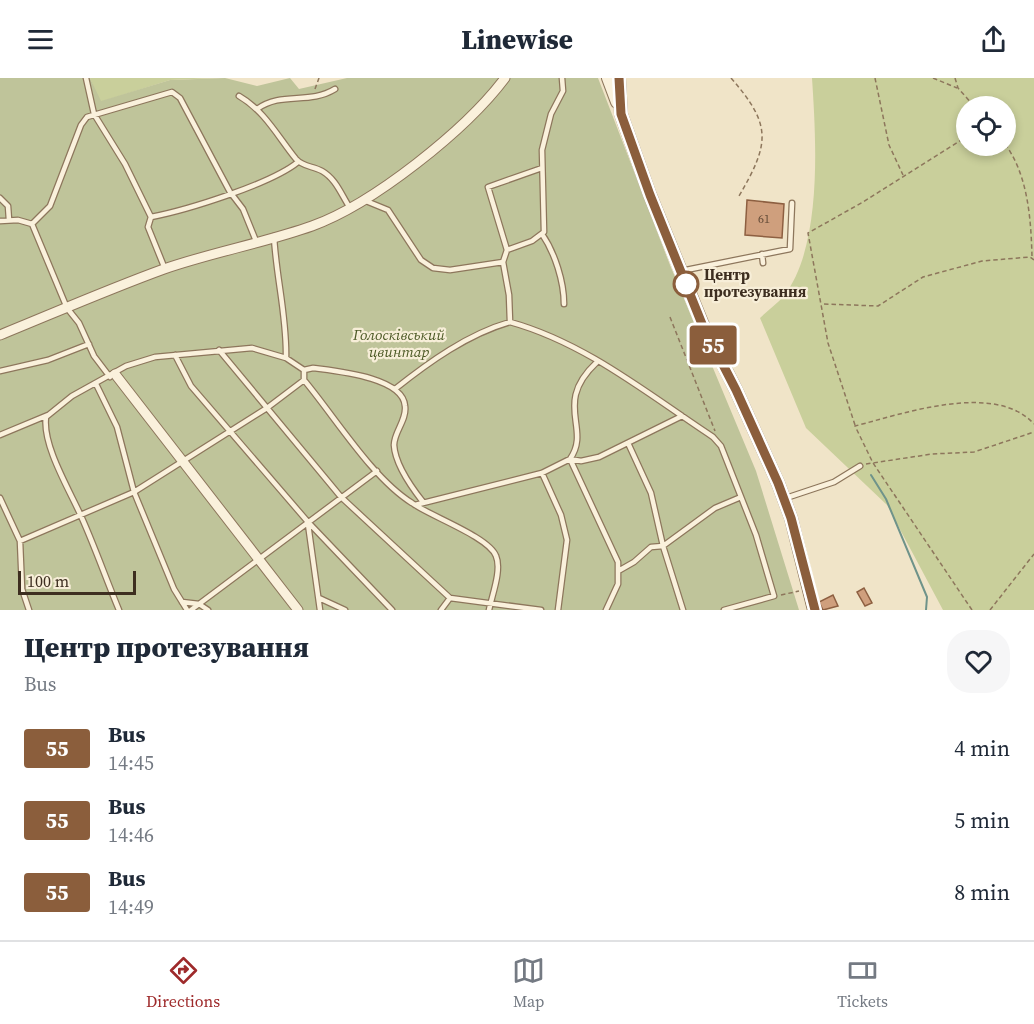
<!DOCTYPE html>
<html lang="en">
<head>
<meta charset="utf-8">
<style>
  body { margin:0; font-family:"Source Serif 4",serif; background:#f6f6f7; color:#1f2937; height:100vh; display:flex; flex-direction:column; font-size:22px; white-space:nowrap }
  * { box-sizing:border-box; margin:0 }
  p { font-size:20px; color:#747a83 }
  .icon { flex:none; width:33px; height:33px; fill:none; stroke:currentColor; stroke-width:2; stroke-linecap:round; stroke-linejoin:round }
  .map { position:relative; height:532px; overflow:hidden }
  .panel { display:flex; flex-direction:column; background:#fff; flex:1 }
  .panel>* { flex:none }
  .badge { padding:0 12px; border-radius:4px; font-size:21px; line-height:39px }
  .fabs { position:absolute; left:956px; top:18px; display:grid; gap:12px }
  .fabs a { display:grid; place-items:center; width:60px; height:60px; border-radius:50%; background:#fff; box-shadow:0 3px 9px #0003; font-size:30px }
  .scale { position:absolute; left:18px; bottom:15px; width:118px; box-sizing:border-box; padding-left:6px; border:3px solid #3d2e20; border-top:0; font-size:16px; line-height:21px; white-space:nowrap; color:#3d2e20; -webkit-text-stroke:4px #f7eed8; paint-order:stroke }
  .map>.badge { position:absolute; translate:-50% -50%; box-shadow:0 0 0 3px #fff }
  .round { display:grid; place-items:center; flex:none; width:63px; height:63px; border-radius:24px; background:#f6f6f7 }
  .overview { display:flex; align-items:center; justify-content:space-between; height:102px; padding:0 24px }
  h1 { font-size:28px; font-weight:800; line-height:45px }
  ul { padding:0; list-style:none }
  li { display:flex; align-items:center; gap:18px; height:72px; padding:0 24px }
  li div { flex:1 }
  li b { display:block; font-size:22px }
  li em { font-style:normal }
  li .badge { min-width:66px; font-weight:700; text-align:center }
  header { display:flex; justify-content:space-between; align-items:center; height:78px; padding:0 24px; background:#fff; font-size:27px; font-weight:800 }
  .menu { display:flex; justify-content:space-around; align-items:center; height:84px; border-top:2px solid #e0e1e3; background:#fff; font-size:16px; color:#747a83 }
  .menu a { display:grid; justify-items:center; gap:3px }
  .menu .active { color:#9e2a2b }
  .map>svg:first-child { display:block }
</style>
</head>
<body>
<header><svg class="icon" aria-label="menu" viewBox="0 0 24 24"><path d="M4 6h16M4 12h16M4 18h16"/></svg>Linewise<svg class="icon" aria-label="share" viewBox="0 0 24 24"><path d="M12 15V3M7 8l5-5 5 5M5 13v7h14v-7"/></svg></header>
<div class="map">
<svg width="1034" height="532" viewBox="0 0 1034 532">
  <rect width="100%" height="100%" fill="#f0e4c8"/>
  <!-- green -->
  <path fill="#c9cf9b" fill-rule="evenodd" d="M 90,0 L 217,0 L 170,2 L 100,24 Z
    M 812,0 L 1034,0 L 1034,532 L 943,532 L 887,427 L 806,350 L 760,240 C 767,233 777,226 784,218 C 823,167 816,61 812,0 ZM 966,28 L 1005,28 L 1005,68 L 966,68 Z"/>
  <!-- cemetery -->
  <path fill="#bfc49a" d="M 0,0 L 90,0 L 101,23 L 170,2 L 225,0 L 257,8 L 290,0 L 299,11 L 347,0 L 598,0 L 670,187 L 756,393 L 799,532 L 0,532 Z"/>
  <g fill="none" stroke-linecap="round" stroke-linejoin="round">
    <!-- stream -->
    <path stroke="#6f938a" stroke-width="2" d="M 871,397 L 886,421 L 927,519 L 926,532"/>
  </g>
  <!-- building -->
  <path fill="#cf9f7d" stroke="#8d5f41" stroke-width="1.5" d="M 747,122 L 784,126 L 782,160 L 745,157 Z
    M 864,510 L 872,525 L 865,528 L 857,514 Z
    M 833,517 L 838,528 L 823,532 L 819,524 Z"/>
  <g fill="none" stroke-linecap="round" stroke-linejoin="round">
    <defs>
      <path id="service" d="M 86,0 L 94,36 L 125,86 L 151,139 L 148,149 L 165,191
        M 239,18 C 265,33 278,59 296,81 C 303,89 313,88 322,93 C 336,101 341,116 350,130
        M 257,31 C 282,13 309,27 335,11
        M 0,120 L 8,128 L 9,142
        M 366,123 L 388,132 L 421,182 L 433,190 L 450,192 L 503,184 L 509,217 L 510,244
        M 151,139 C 187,132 271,106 298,84
        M 0,143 L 18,142 L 32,146 L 67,230 L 79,245 L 94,278 L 110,299
        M 32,146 L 50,128 L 81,47 L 87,39 L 172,14 L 180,20 L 230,114 L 243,131 L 256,163
        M 542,156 C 555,175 564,204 564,226
        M 274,158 C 276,199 287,238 286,280
        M 507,172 L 488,109 L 542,90
        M 762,176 L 763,185
        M 503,184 L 507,172 L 532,163 L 544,154 L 542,72 L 551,36 L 563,13 L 562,0
        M 681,193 L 790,171 L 792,125
        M 219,272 L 341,419 L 450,520 L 541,532
        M 175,277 L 191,308 L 308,444 L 392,532
        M 597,284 C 552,326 592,350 570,381 L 618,484 L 618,506 L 606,532
        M 304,292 L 313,290 C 335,293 403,299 405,328 C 407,342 394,354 394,367 C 395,386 412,410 423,424
        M 0,293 L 48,282 L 89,266
        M 96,306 L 117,349 L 134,414 L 174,511 L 187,532
        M 395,311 C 429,284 468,256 510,244 C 586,265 649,317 713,359 L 721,368 L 756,457 L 774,518 L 724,532
        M 0,357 L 48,337
        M 628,365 L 651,415 L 663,468 L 683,532
        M 542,395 L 561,437 L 567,462 L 558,532
        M 0,420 L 20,463 L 22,511 L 29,532
        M 786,420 L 834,404 L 860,388
        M 415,427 L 542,395 L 570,381 L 581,383 L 599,379 L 682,338
        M 308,446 L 320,532
        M 20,463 L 134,414 L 267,330 L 304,302
        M 620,492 L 634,484 L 651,469 L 663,468 L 715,430 L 741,419
        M 319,520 L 345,532
        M 182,524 L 199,526 L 208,532
        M 119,532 C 106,501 95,469 81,438 C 70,413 42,367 46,339 L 72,318 L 126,288 L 155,279 L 252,270 L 286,280 L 304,292 L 304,302 C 335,339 372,400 412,425 C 430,438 489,459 496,478 C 502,492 492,517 489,532
        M 191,532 L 377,393
        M 441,532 L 450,520"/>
      <path id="minor" d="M 0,257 C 54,235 109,211 164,191 C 213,174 264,165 312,148 C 373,126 466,52 505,0
        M 115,296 L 298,532"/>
      <path id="tertiary" d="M 608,0 L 617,24
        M 619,0 L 621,36 L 650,117 L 702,245 L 736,312 L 778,405 L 791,440 L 814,532"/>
    </defs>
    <!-- service casing -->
    <use href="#service" stroke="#8d765c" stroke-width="7"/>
    <!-- minor casing -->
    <use href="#minor" stroke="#8d765c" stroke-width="11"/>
    <!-- tertiary casing -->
    <use href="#tertiary" stroke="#8d765c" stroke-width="14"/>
    <!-- path -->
    <path stroke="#8d765c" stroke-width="1.5" stroke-dasharray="4.5 3" stroke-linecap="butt" d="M 731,0 C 772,47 770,65 739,118
      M 875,0 L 889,67 L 903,97
      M 933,0 L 957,10
      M 955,0 L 958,10 L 974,28
      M 315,11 L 319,0
      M 1005,66 C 1028,97 1031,141 1032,179
      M 824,226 L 878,228 L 923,199 L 982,183 L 1030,179 L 1034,182
      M 670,239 L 715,353
      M 855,347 L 828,265 L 808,155 L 863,124 L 966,59
      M 866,386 L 932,376 L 974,374 L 1034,354
      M 781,517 L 799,513
      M 972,532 L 873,385 L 855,348 C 902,336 995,303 1034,346
      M 990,532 L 1034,476"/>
    <!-- service -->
    <use href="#service" stroke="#faf1dc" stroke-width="4.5"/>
    <!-- minor -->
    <use href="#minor" stroke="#faf1dc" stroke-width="9"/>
    <!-- tertiary -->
    <use href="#tertiary" stroke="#faf1dc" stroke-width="12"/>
  </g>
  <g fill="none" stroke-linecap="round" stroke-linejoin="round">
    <defs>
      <path id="line" d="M 619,0 L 621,36 L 650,117 L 702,246 L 736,312 L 778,405 L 791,440 L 815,532"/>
    </defs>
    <!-- line casing -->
    <use href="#line" stroke="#fff" stroke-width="14"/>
    <!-- line -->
    <use href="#line" stroke="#8b5e3c" stroke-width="9"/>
  </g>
  <!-- markers -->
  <circle fill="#fff" stroke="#8b5e3c" stroke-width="3" cx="686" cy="206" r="12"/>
  <g text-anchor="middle" stroke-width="4.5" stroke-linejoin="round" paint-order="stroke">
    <!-- number labels -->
    <g font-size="12" fill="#624a37">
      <text x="764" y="145">61</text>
    </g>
    <!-- stop labels -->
    <g font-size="15" font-weight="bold" fill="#3d2e20" stroke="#f7eed8" text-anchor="start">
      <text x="704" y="202">Центр<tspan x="704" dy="17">протезування</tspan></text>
    </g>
    <!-- park labels -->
    <g font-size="15" font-style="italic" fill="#4d5a26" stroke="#f7eed8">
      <text x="399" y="262">Голосківський<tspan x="399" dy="17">цвинтар</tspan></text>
    </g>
  </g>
</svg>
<div class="fabs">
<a><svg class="icon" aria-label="locate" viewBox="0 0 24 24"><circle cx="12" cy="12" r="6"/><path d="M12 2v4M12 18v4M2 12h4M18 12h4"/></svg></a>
</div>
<div class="scale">100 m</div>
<b class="badge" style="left:713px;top:267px;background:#8b5e3c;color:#fff">55</b>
</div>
<section class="panel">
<div class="overview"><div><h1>Центр протезування</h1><p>Bus</p></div><a class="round"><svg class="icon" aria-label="heart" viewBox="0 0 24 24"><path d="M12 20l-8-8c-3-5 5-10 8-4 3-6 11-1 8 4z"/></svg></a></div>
<ul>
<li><span class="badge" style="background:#8b5e3c;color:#fff">55</span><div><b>Bus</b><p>14:45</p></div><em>4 min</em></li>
<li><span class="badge" style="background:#8b5e3c;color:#fff">55</span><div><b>Bus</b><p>14:46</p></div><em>5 min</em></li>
<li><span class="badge" style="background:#8b5e3c;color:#fff">55</span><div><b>Bus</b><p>14:49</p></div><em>8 min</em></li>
</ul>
</section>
<nav class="menu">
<a class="active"><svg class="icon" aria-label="directions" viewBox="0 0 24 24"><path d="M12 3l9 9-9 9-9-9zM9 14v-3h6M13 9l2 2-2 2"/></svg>Directions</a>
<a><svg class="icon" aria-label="map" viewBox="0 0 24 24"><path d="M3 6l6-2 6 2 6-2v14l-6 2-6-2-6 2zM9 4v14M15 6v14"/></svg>Map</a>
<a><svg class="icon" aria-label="tickets" viewBox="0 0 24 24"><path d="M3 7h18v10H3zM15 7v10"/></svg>Tickets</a>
</nav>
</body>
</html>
